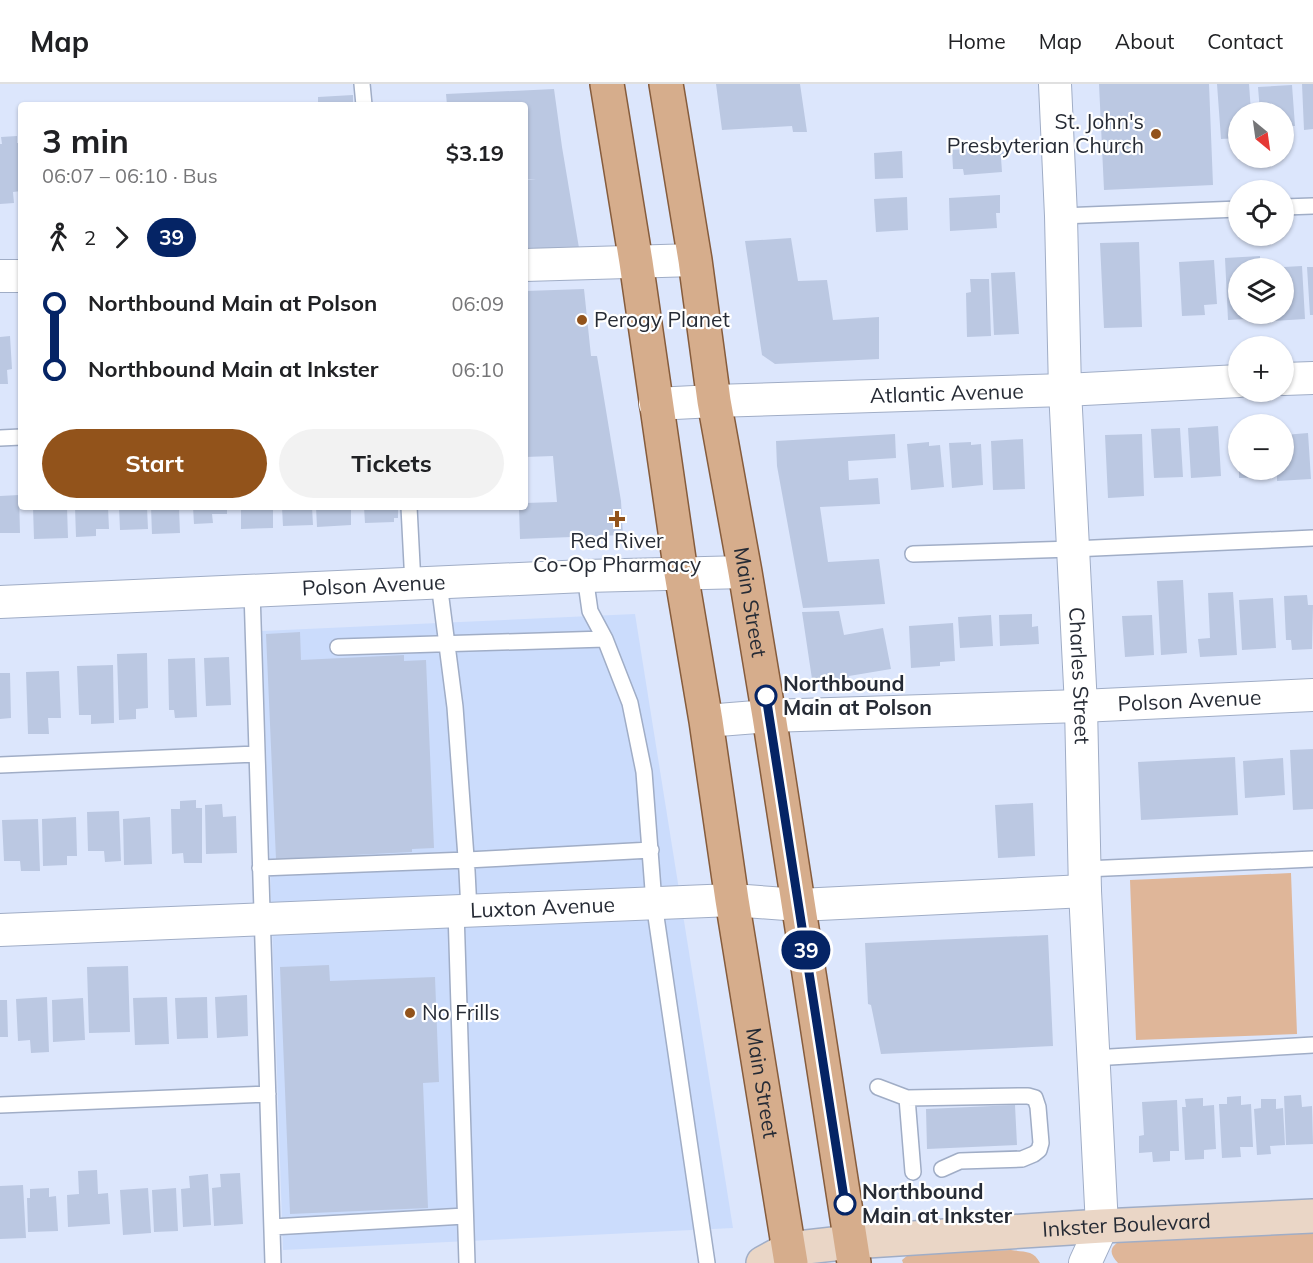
<!DOCTYPE html>
<html lang="en">
<head>
<meta charset="utf-8">
<style>
  body { margin:0; font-family:Mulish,sans-serif; background:#f2f2f2; color:#202124; height:100vh; display:flex; flex-direction:column; font-size:22px; white-space:nowrap }
  * { box-sizing:border-box; margin:0 }
  p { font-size:20px; color:#757577 }
  .icon { flex:none; width:33px; height:33px; fill:none; stroke:currentColor; stroke-width:2; stroke-linecap:round; stroke-linejoin:round }
  .map { position:relative; flex:1; overflow:hidden }
  .side { position:absolute; left:18px; top:18px; width:510px; height:408px; display:flex; flex-direction:column; background:#fff; border-radius:6px; box-shadow:0 2px 4px #0004 }
  .side>* { flex:none }
  .badge { padding:0 12px; border-radius:20px; font-size:21px; line-height:39px }
  .needle { width:39px; rotate:151deg }
  .buttons { position:absolute; left:1228px; top:18px; display:grid; gap:12px }
  .buttons a { display:grid; place-items:center; width:66px; height:66px; border-radius:50%; background:#fff; box-shadow:0 2px 4px #0004; font-size:30px }
  .map>.badge { position:absolute; translate:-50% -50%; box-shadow:0 0 0 3px #fff }
  .legs { display:flex; align-items:center; gap:9px; height:66px; padding:0 24px; font-size:20px }
  .legs p { margin-inline-start:auto }
  .overview { display:flex; align-items:center; justify-content:space-between; height:102px; padding:0 24px }
  h1 { font-size:33px; font-weight:700; line-height:45px }
  .primary-button { display:flex; gap:12px; margin-top:auto; padding:12px 24px }
  .primary-button a { flex:1; height:69px; border-radius:36px; background:#92531b; color:#fff; font-size:24px; font-weight:700; line-height:69px; text-align:center }
  .primary-button a+a { background:#f2f2f2; color:#202124 }
  ul { padding:0 24px; list-style:none }
  li { display:flex; align-items:center; gap:21px; height:66px; font-size:22px }
  li i { display:grid; place-items:center; width:9px; height:100%; margin:0 8px; background:currentColor }
  li i::after { content:''; width:15px; height:15px; margin:-8px; border:4px solid; border-radius:50%; background:#fff }
  li p { margin-inline-start:auto }
  li:first-child i { background:linear-gradient(#0000 50%,currentColor 0) }
  li:last-child i { background:linear-gradient(currentColor 50%,#0000 0) }
  header { display:flex; align-items:center; gap:36px; box-sizing:border-box; height:84px; padding:0 30px; background:#fff; border-bottom:2px solid #e0e0e0 }
  header strong { font-size:28px }
  nav { display:flex; gap:33px; margin-inline-start:auto; font-size:21px }
  .map>svg:first-child { display:block }
</style>
</head>
<body>
<header>
<strong>Map</strong>
<nav><a>Home</a><a>Map</a><a>About</a><a>Contact</a></nav>
</header>
<div class="map">
<svg width="1313" height="1179" viewBox="0 0 1313 1179">
  <rect width="100%" height="100%" fill="#dce6fc"/>
  <!-- built -->
  <path fill="#cbdcfc" d="M 635,530 L 733,1144 L 283,1166 L 262,547 Z"/>
  <!-- green -->
  <path fill="#dfb699" d="M 1291,789 L 1297,950 L 1136,956 L 1130,796 Z
    M 1313,1142 L 1313,1179 L 1118,1179 C 1108,1169 1110,1162 1122,1156 Z
    M 1011,1166 C 1024,1168 1034,1166 1040,1179 L 903,1179 L 902,1176 L 908,1171 L 921,1169 Z"/>
  <!-- building -->
  <path fill="#bbc8e2" d="M 716,0 L 800,0 L 807,48 L 793,48 L 792,42 L 722,46 Z
    M 1099,0 L 1209,0 L 1213,101 L 1104,106 Z
    M 1217,0 L 1249,0 L 1251,28 L 1239,28 L 1239,54 L 1221,55 Z
    M 1302,0 L 1313,0 L 1313,45 L 1304,46 Z
    M 1292,1 L 1295,42 L 1284,42 L 1284,28 L 1260,28 L 1258,3 Z
    M 554,5 L 562,63 L 579,164 L 525,166 L 525,96 L 536,95 L 525,95 L 525,21 L 447,21 L 446,10 Z
    M 353,11 L 353,21 L 318,21 L 318,13 Z
    M 17,52 L 17,59 L 21,59 L 21,107 L 13,108 L 14,119 L 0,120 L 0,60 L 2,60 L 1,53 Z
    M 1003,62 L 1004,74 L 1001,74 L 1002,88 L 964,91 L 963,85 L 953,85 L 952,66 Z
    M 902,67 L 903,94 L 875,95 L 874,69 Z
    M 1000,111 L 1000,129 L 996,129 L 997,144 L 950,147 L 949,114 Z
    M 907,113 L 908,146 L 876,148 L 874,115 Z
    M 791,154 L 798,197 L 827,196 L 833,236 L 879,233 L 879,275 L 775,280 L 762,271 L 745,157 Z
    M 1139,158 L 1142,243 L 1104,244 L 1100,159 Z
    M 1260,172 L 1260,184 L 1239,184 L 1239,230 L 1263,230 L 1263,234 L 1228,236 L 1225,174 Z
    M 1214,176 L 1217,220 L 1204,221 L 1205,231 L 1182,232 L 1179,178 Z
    M 1302,182 L 1305,235 L 1273,237 L 1273,230 L 1284,230 L 1284,183 Z
    M 1307,183 L 1313,183 L 1313,231 L 1310,231 Z
    M 1015,188 L 1019,250 L 994,251 L 991,189 Z
    M 970,195 L 989,195 L 991,252 L 967,253 L 966,209 L 971,208 Z
    M 584,205 L 591,272 L 597,272 L 621,417 L 623,451 L 520,455 L 519,423 L 525,423 L 525,419 L 557,418 L 553,372 L 525,373 L 525,207 Z
    M 10,252 L 12,285 L 7,286 L 8,300 L 0,300 L 0,253 Z
    M 1218,342 L 1221,392 L 1191,394 L 1188,344 Z
    M 1180,344 L 1183,393 L 1154,394 L 1151,345 Z
    M 1236,345 L 1239,345 L 1239,365 L 1237,365 Z
    M 1308,349 L 1311,395 L 1277,397 L 1277,386 L 1284,386 L 1284,351 Z
    M 895,350 L 896,374 L 848,377 L 849,396 L 878,394 L 880,420 L 820,423 L 828,478 L 879,475 L 885,520 L 803,524 L 777,382 L 776,357 Z
    M 1142,350 L 1144,412 L 1108,414 L 1105,351 Z
    M 1023,355 L 1025,405 L 993,406 L 991,357 Z
    M 929,358 L 929,362 L 940,361 L 944,403 L 911,406 L 907,360 Z
    M 971,358 L 971,361 L 981,360 L 983,401 L 952,404 L 949,359 Z
    M 1239,386 L 1267,386 L 1268,393 L 1239,394 Z
    M 19,411 L 20,449 L 0,449 L 0,412 Z
    M 33,423 L 67,423 L 68,454 L 34,455 Z
    M 75,423 L 108,423 L 109,445 L 96,445 L 96,452 L 76,453 Z
    M 119,423 L 147,423 L 148,445 L 120,446 Z
    M 151,423 L 179,423 L 180,449 L 152,450 Z
    M 193,423 L 227,423 L 227,430 L 212,430 L 213,439 L 194,440 Z
    M 241,423 L 273,423 L 273,444 L 241,445 Z
    M 282,423 L 312,423 L 313,441 L 283,442 Z
    M 316,423 L 351,423 L 351,441 L 317,443 Z
    M 364,423 L 398,423 L 398,434 L 394,434 L 394,438 L 365,439 Z
    M 1183,496 L 1187,569 L 1161,571 L 1157,497 Z
    M 1233,508 L 1237,571 L 1200,573 L 1198,555 L 1210,554 L 1208,509 Z
    M 1307,511 L 1308,521 L 1313,521 L 1312,565 L 1292,566 L 1291,556 L 1286,556 L 1284,512 Z
    M 1273,514 L 1276,564 L 1242,566 L 1239,516 Z
    M 839,527 L 844,551 L 883,544 L 891,585 L 849,592 L 850,600 L 822,603 L 812,595 L 802,528 Z
    M 1032,530 L 1032,543 L 1038,542 L 1039,560 L 1000,562 L 999,531 Z
    M 991,531 L 993,562 L 960,564 L 958,533 Z
    M 1152,531 L 1154,571 L 1125,573 L 1122,532 Z
    M 953,539 L 955,577 L 940,578 L 940,582 L 911,584 L 909,542 Z
    M 300,548 L 301,576 L 404,571 L 404,577 L 426,576 L 434,764 L 412,765 L 412,768 L 276,775 L 266,550 Z
    M 147,569 L 148,624 L 136,625 L 136,635 L 119,636 L 117,570 Z
    M 229,573 L 231,621 L 206,622 L 204,574 Z
    M 195,574 L 197,633 L 175,634 L 174,626 L 169,626 L 168,575 Z
    M 113,581 L 114,639 L 91,640 L 91,631 L 79,631 L 77,582 Z
    M 59,587 L 61,634 L 48,634 L 49,650 L 28,650 L 26,588 Z
    M 0,589 L 10,589 L 11,634 L 0,635 Z
    M 1313,665 L 1313,725 L 1293,726 L 1290,666 Z
    M 1235,673 L 1238,731 L 1141,736 L 1138,678 Z
    M 1283,674 L 1285,711 L 1245,714 L 1243,677 Z
    M 196,716 L 196,724 L 202,724 L 202,779 L 184,779 L 183,769 L 172,770 L 171,725 L 180,725 L 180,717 Z
    M 1033,719 L 1035,772 L 998,774 L 995,721 Z
    M 222,720 L 223,733 L 236,732 L 237,769 L 206,770 L 205,721 Z
    M 119,727 L 121,777 L 105,778 L 104,767 L 88,767 L 87,728 Z
    M 76,733 L 77,772 L 67,772 L 67,781 L 43,782 L 42,735 Z
    M 150,733 L 152,780 L 124,781 L 123,735 Z
    M 38,735 L 40,787 L 21,787 L 20,777 L 4,777 L 2,736 Z
    M 1048,851 L 1053,962 L 881,970 L 871,921 L 868,920 L 865,859 Z
    M 329,881 L 330,897 L 435,893 L 439,998 L 423,999 L 428,1124 L 290,1130 L 280,883 Z
    M 128,882 L 130,948 L 89,949 L 87,883 Z
    M 247,911 L 248,952 L 217,954 L 215,913 Z
    M 47,913 L 49,968 L 31,969 L 30,956 L 18,957 L 16,915 Z
    M 167,913 L 169,960 L 135,961 L 133,914 Z
    M 207,913 L 208,954 L 177,955 L 175,914 Z
    M 83,914 L 85,956 L 53,958 L 52,916 Z
    M 0,916 L 7,916 L 8,953 L 0,953 Z
    M 1301,1011 L 1302,1023 L 1312,1022 L 1313,1060 L 1286,1061 L 1284,1012 Z
    M 1241,1012 L 1241,1021 L 1251,1020 L 1253,1063 L 1240,1063 L 1241,1073 L 1222,1074 L 1219,1020 L 1227,1020 L 1227,1013 Z
    M 1203,1014 L 1203,1022 L 1214,1021 L 1216,1065 L 1204,1066 L 1204,1075 L 1185,1076 L 1182,1023 L 1186,1023 L 1185,1015 Z
    M 1261,1015 L 1276,1015 L 1276,1025 L 1283,1024 L 1285,1061 L 1270,1062 L 1271,1070 L 1257,1071 L 1254,1025 L 1261,1024 Z
    M 1177,1016 L 1179,1067 L 1170,1067 L 1170,1077 L 1153,1078 L 1152,1068 L 1139,1069 L 1139,1052 L 1144,1051 L 1142,1018 Z
    M 1015,1021 L 1017,1061 L 927,1065 L 926,1025 Z
    M 97,1086 L 98,1110 L 108,1109 L 110,1140 L 68,1143 L 67,1111 L 79,1110 L 78,1087 Z
    M 240,1089 L 243,1140 L 214,1142 L 212,1104 L 221,1103 L 220,1090 Z
    M 208,1090 L 211,1141 L 183,1143 L 181,1105 L 190,1104 L 189,1092 Z
    M 23,1101 L 26,1154 L 0,1155 L 0,1102 Z
    M 49,1104 L 49,1113 L 56,1112 L 58,1147 L 28,1148 L 27,1114 L 30,1114 L 30,1105 Z
    M 148,1104 L 151,1149 L 123,1151 L 120,1106 Z
    M 176,1104 L 178,1147 L 154,1148 L 152,1106 Z"/>
  <g fill="none" stroke-linecap="round" stroke-linejoin="round">
    <defs>
      <path id="lane" d="M 362,0 L 364,21
        M 1284,123 L 1313,122
        M 1061,132 L 1239,125
        M 0,354 L 21,353
        M 409,423 L 413,500
        M 913,470 L 1073,465 L 1313,454
        M 585,492 L 590,527 L 605,555 L 630,619 L 644,688 L 654,819 L 707,1179
        M 439,499 L 455,623 L 467,787 L 469,827
        M 252,507 L 273,1179
        M 338,563 L 605,555
        M 0,681 L 257,670
        M 260,784 L 467,776 L 651,766
        M 1085,785 L 1313,775
        M 456,827 L 467,1179
        M 1093,974 L 1313,961
        M 878,1003 L 907,1014 L 1020,1012 L 1028,1012 L 1035,1014 L 1038,1023 L 1041,1059 L 1039,1066 L 1034,1070 L 1022,1075 L 960,1077 L 942,1085
        M 907,1014 L 913,1088
        M 0,1021 L 268,1010
        M 272,1143 L 465,1132"/>
      <g id="street">
        <path id="s1" d="M 1055,0 L 1061,132 L 1065,306 L 1081,622 L 1085,807 L 1102,1142 L 1085,1179"/>
        <path d="M 525,181 L 695,176"/>
        <path d="M 0,192 L 21,192"/>
        <path d="M 1284,295 L 1313,294"/>
        <path id="s2" d="M 655,320 L 714,317 L 1065,306 L 1239,297"/>
        <path id="s3" d="M 0,518 L 585,492 L 745,488"/>
        <path id="s4" d="M 706,637 L 769,632 L 1081,622 L 1313,611"/>
        <path id="s5" d="M 0,846 L 732,816 L 799,821 L 1085,807"/>
      </g>
      <g id="secondary">
        <path id="s6" d="M 763,1179 L 789,1165 L 851,1158 L 1102,1142 L 1313,1132"/>
      </g>
      <g id="primary">
        <path id="s7" d="M 607,0 L 636,178 L 681,489 L 706,637 L 732,816 L 791,1179"/>
        <path id="s8" d="M 666,0 L 695,176 L 714,317 L 745,488 L 769,632 L 854,1179"/>
      </g>
    </defs>
    <!-- lane casing -->
    <use href="#lane" stroke="#a0adc6" stroke-width="18"/>
    <!-- street casing -->
    <use href="#street" stroke="#a0adc6" stroke-width="34"/>
    <!-- secondary casing -->
    <use href="#secondary" stroke="#a0adc6" stroke-width="36"/>
    <!-- primary casing -->
    <use href="#primary" stroke="#865c3c" stroke-width="36"/>
    <!-- lane -->
    <use href="#lane" stroke="#fff" stroke-width="15"/>
    <!-- street -->
    <use href="#street" stroke="#fff" stroke-width="32"/>
    <!-- secondary -->
    <use href="#secondary" stroke="#ead6c6" stroke-width="33"/>
    <!-- primary -->
    <use href="#primary" stroke="#d6ad8c" stroke-width="33"/>
  </g>
  <g fill="none" stroke-linecap="round" stroke-linejoin="round">
    <defs>
      <path id="line-1" d="M 766,612 L 845,1120"/>
    </defs>
    <!-- line-1 casing -->
    <use href="#line-1" stroke="#fff" stroke-width="14"/>
    <!-- line-1 -->
    <use href="#line-1" stroke="#052465" stroke-width="9"/>
  </g>
  <!-- markers -->
  <g fill="#92531b" stroke="#fff" stroke-width="2">
    <circle cx="1156" cy="50" r="6"/>
    <circle cx="582" cy="236" r="6"/>
    <path d="M614 426h6v6h6v6h-6v6h-6v-6h-6v-6h6z"/>
    <circle cx="410" cy="929" r="6"/>
  </g>
  <g fill="#fff" stroke="#052465" stroke-width="3">
    <circle cx="766" cy="612" r="10"/>
    <circle cx="845" cy="1120" r="10"/>
  </g>
  <g text-anchor="middle" stroke-width="4.5" stroke-linejoin="round" paint-order="stroke">
    <!-- poi labels -->
    <g font-size="21" fill="#262b35" stroke="#fff" text-anchor="start">
      <text x="1144" y="45" text-anchor="end">St. John's<tspan x="1144" dy="24">Presbyterian Church</tspan></text>
      <text x="594" y="243">Perogy Planet</text>
      <text x="617" y="464" text-anchor="middle">Red River<tspan x="617" dy="24">Co-Op Pharmacy</tspan></text>
      <text x="422" y="936">No Frills</text>
    </g>
    <!-- street labels -->
    <g font-size="21" fill="#262b35" stroke="#fff">
      <text dy="7" stroke="none"><textPath href="#s2" startOffset="292">Atlantic Avenue</textPath></text>
      <text dy="7" stroke="none"><textPath href="#s3" startOffset="374">Polson Avenue</textPath></text>
      <text dy="7" stroke="none"><textPath href="#s8" startOffset="525">Main Street</textPath></text>
      <text dy="7" stroke="none"><textPath href="#s1" startOffset="592">Charles Street</textPath></text>
      <text dy="7" stroke="none"><textPath href="#s4" startOffset="484">Polson Avenue</textPath></text>
      <text dy="7" stroke="none"><textPath href="#s5" startOffset="543">Luxton Avenue</textPath></text>
      <text dy="7" stroke="none"><textPath href="#s7" startOffset="1011">Main Street</textPath></text>
      <text dy="7" stroke="none"><textPath href="#s6" startOffset="368">Inkster Boulevard</textPath></text>
    </g>
    <!-- stop labels -->
    <g font-size="21" font-weight="bold" fill="#262b35" stroke="#fff" text-anchor="start">
      <text x="783" y="607">Northbound<tspan x="783" dy="24">Main at Polson</tspan></text>
      <text x="862" y="1115">Northbound<tspan x="862" dy="24">Main at Inkster</tspan></text>
    </g>
  </g>
</svg>
<div class="buttons">
<a><svg class="needle" viewBox="-14 -14 28 28"><path d="M0-13l5 13h-10z" fill="#e53935"/><path d="M0 13l5-13h-10z" fill="#757577"/></svg></a>
<a><svg class="icon" aria-label="locate" viewBox="0 0 24 24"><circle cx="12" cy="12" r="6"/><path d="M12 2v4M12 18v4M2 12h4M18 12h4"/></svg></a>
<a><svg class="icon" aria-label="layers" viewBox="0 0 24 24"><path d="M12 4l9 5-9 5-9-5zM3 14l9 5 9-5"/></svg></a>
<a>+</a>
<a>−</a>
</div>
<b class="badge" style="left:806px;top:866px;background:#052465;color:#fff">39</b>
<section class="side">
<div class="overview"><div><h1>3 min</h1><p>06:07 – 06:10 · Bus</p></div><b>$3.19</b></div>
<div class="legs"><svg class="icon" aria-label="walk" viewBox="0 0 24 24"><circle cx="13" cy="4" r="2"/><path d="M13 8l-2 6 4 7M11 14l-3 7M7 12l3-4h3l4 4"/></svg>2<svg class="icon" aria-label="forward" viewBox="0 0 24 24"><path d="M9 5l7 7-7 7"/></svg><b class="badge" style="background:#052465;color:#fff">39</b></div>
<ul>
<li><i style="color:#052465"></i><b>Northbound Main at Polson</b><p>06:09</p></li>
<li><i style="color:#052465"></i><b>Northbound Main at Inkster</b><p>06:10</p></li>
</ul>
<div class="primary-button"><a>Start</a><a>Tickets</a></div>
</section>
</div>
</body>
</html>
